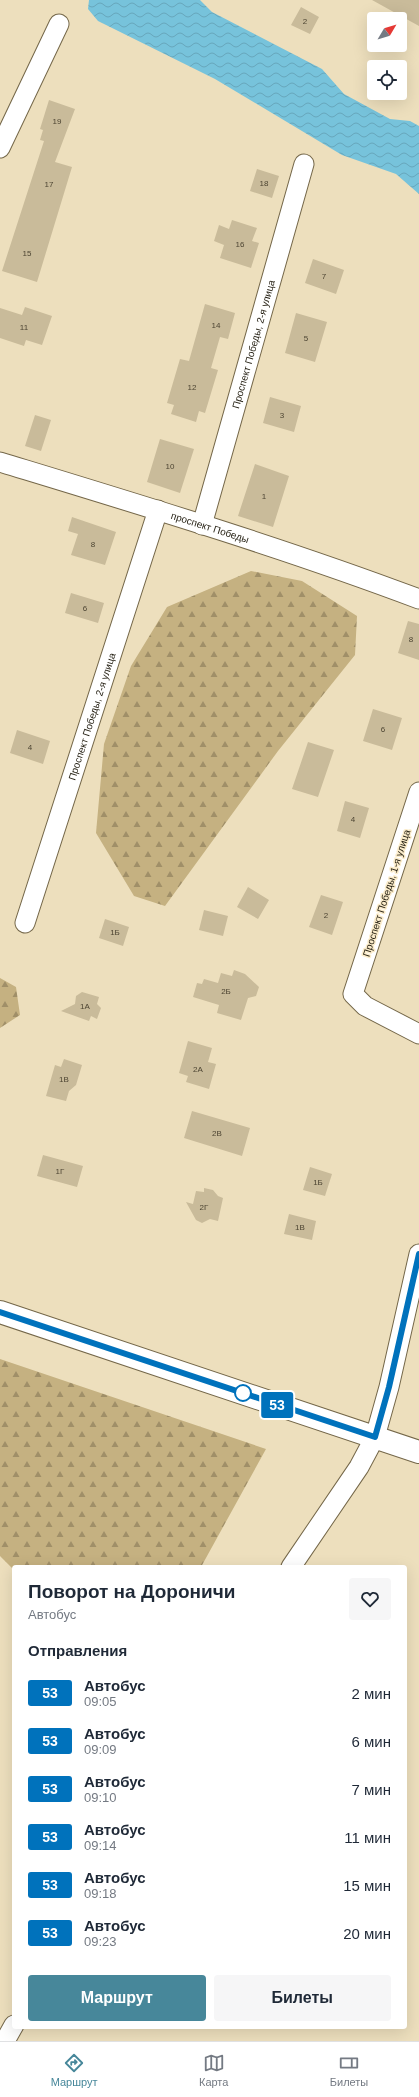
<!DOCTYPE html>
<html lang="ru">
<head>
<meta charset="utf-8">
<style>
  body { margin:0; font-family:Helvetica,sans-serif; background:#f6f6f7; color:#1f2937; height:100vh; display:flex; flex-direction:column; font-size:15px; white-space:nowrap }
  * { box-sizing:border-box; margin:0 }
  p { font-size:13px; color:#747a83 }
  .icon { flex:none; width:22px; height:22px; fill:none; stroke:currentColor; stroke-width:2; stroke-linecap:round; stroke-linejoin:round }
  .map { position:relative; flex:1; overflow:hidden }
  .panel { position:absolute; left:12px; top:1565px; width:395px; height:464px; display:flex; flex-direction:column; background:#fff; border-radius:4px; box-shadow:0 4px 16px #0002 }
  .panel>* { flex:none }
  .badge { padding:0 8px; border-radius:3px; font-size:14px; line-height:26px }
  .needle { width:26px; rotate:52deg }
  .controls { position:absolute; left:367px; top:12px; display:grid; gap:8px }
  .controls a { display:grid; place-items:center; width:40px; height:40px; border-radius:4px; background:#fff; box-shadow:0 4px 16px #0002; font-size:20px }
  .map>.badge { position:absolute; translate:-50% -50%; box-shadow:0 0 0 2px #fff }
  h2 { padding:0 16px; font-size:15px; line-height:36px }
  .round { display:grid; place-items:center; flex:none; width:42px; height:42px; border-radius:4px; background:#f6f6f7 }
  .head { display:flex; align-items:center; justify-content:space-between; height:68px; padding:0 16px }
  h1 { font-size:19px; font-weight:700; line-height:30px }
  .action { display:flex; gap:8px; margin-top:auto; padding:8px 16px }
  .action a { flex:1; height:46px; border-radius:4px; background:#47879a; color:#fff; font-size:16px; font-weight:700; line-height:46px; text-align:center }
  .action a+a { background:#f6f6f7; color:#1f2937 }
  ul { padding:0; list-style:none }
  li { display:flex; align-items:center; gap:12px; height:48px; padding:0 16px }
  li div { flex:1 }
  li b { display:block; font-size:15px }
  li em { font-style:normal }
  li .badge { min-width:44px; font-weight:700; text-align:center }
  .dock { display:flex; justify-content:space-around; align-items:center; height:56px; border-top:1px solid #e0e1e3; background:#fff; font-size:11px; color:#747a83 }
  .dock a { display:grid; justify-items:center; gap:2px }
  .dock .selected { color:#47879a }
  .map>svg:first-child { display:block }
</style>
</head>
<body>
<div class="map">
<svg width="419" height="2041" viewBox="0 0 419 2041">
  <defs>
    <pattern id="forest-firs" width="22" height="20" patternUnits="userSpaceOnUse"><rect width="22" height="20" fill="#c5b181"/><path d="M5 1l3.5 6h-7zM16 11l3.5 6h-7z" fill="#a08f68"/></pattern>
    <pattern id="water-waves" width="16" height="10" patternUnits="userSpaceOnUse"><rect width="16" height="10" fill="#77c3db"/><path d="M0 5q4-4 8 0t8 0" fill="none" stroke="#67a7bb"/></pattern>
  </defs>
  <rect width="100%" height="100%" fill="#eddfbd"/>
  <!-- forest -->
  <path fill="url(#forest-firs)" d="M 251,571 L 302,581 L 357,616 L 355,655 L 278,751 L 165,906 L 134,896 L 96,833 L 104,744 L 131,666 L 167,607 Z
    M 0,978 L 16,987 L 20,1015 L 0,1028 Z
    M 0,1359 L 266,1449 L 201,1567 L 14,1567 L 14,1570 L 0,1556 Z"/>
  <!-- water -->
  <path fill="url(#water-waves)" d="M 89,0 L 200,0 L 212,12 L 322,69 L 344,94 L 390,119 L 410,121 L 419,126 L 419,194 L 396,174 L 342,155 L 215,79 L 98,21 L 88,9 Z"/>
  <!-- building -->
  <path fill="#c9bb9a" d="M 372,0 L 419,0 L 419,26 Z
    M 301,7 L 319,17 L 310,34 L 291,25 Z
    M 49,100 L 75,109 L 55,162 L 72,167 L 37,282 L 2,271 L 44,141 L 40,140 L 43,130 L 40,129 Z
    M 257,169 L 279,176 L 272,198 L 250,191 Z
    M 232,220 L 257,228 L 252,241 L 259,243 L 251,268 L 220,258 L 224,245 L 214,241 L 219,225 L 229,229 Z
    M 313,259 L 344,270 L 336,294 L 305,283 Z
    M 205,304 L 235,313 L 228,339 L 220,337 L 211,368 L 218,370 L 205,413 L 199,411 L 196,422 L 171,414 L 174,405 L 167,403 L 180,359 L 189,361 Z
    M 25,307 L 52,316 L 42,345 L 26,340 L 24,346 L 0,338 L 0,308 L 22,315 Z
    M 296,313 L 327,322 L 315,362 L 285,353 Z
    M 270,397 L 301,406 L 294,432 L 263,423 Z
    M 35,415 L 51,420 L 41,451 L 25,446 Z
    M 160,439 L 194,449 L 180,493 L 147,482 Z
    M 255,464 L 289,476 L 273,527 L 238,516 Z
    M 72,517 L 116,532 L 105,565 L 71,555 L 78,534 L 68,531 Z
    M 71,593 L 104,603 L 98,623 L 65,613 Z
    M 408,621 L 419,624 L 419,660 L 398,653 Z
    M 373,709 L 402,718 L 392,750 L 363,741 Z
    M 17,730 L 50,741 L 43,764 L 10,753 Z
    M 308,742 L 334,750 L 318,797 L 292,789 Z
    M 345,801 L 369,808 L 360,838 L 337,831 Z
    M 248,887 L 269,900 L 258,919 L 237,907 Z
    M 321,895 L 343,902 L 332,935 L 309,927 Z
    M 204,910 L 228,916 L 223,936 L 199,930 Z
    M 105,919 L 129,927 L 123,946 L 99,938 Z
    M 234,970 L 245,974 L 259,987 L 256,996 L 248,998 L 241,1020 L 217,1013 L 219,1005 L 193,997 L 197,983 L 202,984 L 204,979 L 218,983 L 221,973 L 232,976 Z
    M 82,992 L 99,997 L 97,1004 L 101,1008 L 97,1019 L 91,1016 L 89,1021 L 61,1011 L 75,1004 L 76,996 Z
    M 188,1041 L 212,1048 L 208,1062 L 216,1064 L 209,1089 L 186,1082 L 188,1076 L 179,1073 Z
    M 64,1059 L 82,1065 L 76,1085 L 69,1091 L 66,1101 L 46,1096 L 55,1065 L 61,1067 Z
    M 192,1111 L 250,1128 L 242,1156 L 184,1138 Z
    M 43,1155 L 83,1166 L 77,1187 L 37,1176 Z
    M 310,1167 L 332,1174 L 325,1196 L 303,1190 Z
    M 204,1188 L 213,1190 L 218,1196 L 223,1198 L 218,1221 L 210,1219 L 202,1223 L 196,1220 L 186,1202 L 193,1204 L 196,1191 L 204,1192 Z
    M 289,1214 L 316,1221 L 312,1240 L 284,1234 Z"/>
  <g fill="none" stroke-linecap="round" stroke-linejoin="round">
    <defs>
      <g id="minor">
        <path d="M 0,148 L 59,24"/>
        <path id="s1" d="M 0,462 C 141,505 281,547 419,599"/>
        <path id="s2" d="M 202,525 L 304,164"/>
        <path d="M 419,792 L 353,994 L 365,1006 L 419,1034"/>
        <path id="s3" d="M 25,923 L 158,510"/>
        <path d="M 291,1567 L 359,1467 L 375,1437 L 389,1387 L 419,1254"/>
        <path d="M 5,2041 L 14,2025"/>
      </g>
      <path id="major" d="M 0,1312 L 419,1452"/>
    </defs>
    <!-- minor casing -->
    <use href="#minor" stroke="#746749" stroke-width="21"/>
    <!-- major casing -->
    <use href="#major" stroke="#746749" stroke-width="24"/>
    <!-- minor -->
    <use href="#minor" stroke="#fff" stroke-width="19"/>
    <!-- major -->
    <use href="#major" stroke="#fff" stroke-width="22"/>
  </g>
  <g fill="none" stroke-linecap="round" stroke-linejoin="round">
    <defs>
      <path id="line" d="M 0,1312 L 375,1437 L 389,1387 L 419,1254"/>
    </defs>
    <!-- line casing -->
    <use href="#line" stroke="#fff" stroke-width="9"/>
    <!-- line -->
    <use href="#line" stroke="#0072bc" stroke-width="6"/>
  </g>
  <!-- markers -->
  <circle fill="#fff" stroke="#0072bc" stroke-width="2" cx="243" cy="1393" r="8"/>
  <g text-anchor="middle" stroke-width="3" stroke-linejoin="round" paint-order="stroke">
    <!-- number labels -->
    <g font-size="8" fill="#4c4432">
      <text x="305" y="24">2</text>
      <text x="57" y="124">19</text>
      <text x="264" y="186">18</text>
      <text x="49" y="187">17</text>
      <text x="240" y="247">16</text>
      <text x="27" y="256">15</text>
      <text x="324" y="279">7</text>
      <text x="216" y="328">14</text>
      <text x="24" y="330">11</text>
      <text x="306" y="341">5</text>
      <text x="192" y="390">12</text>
      <text x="282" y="418">3</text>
      <text x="170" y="469">10</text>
      <text x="264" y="499">1</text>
      <text x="93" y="547">8</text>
      <text x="85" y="611">6</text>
      <text x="411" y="642">8</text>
      <text x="383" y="732">6</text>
      <text x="30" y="750">4</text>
      <text x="353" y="822">4</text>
      <text x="326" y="918">2</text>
      <text x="115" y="935">1Б</text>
      <text x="226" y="994">2Б</text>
      <text x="85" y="1009">1А</text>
      <text x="198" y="1072">2А</text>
      <text x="64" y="1082">1В</text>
      <text x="217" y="1136">2В</text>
      <text x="60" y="1174">1Г</text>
      <text x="318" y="1185">1Б</text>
      <text x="204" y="1210">2Г</text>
      <text x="300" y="1230">1В</text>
    </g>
    <!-- street labels -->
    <g font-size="10" fill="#221d10" stroke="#fbecca">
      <text dy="4" stroke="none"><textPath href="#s2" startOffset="188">Проспект Победы, 2-я улица</textPath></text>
      <text dy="4" stroke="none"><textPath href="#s1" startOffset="220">проспект Победы</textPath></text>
      <text dy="4" stroke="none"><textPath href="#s3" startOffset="217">Проспект Победы, 2-я улица</textPath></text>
      <text transform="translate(386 893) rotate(-72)" y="4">Проспект Победы, 1-я улица</text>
    </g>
  </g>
</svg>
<div class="controls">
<a><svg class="needle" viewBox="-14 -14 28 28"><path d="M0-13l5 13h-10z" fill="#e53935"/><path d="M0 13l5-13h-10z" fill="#747a83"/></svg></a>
<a><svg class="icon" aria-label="locate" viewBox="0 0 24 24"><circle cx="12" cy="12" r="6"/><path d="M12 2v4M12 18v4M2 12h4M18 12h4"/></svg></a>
</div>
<b class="badge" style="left:277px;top:1405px;background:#0072bc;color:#fff">53</b>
<section class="panel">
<div class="head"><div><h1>Поворот на Дороничи</h1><p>Автобус</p></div><a class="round"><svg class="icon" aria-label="heart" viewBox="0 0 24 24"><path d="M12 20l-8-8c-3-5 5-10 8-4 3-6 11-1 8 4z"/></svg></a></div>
<h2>Отправления</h2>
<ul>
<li><span class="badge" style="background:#0072bc;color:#fff">53</span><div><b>Автобус</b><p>09:05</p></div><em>2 мин</em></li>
<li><span class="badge" style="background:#0072bc;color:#fff">53</span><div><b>Автобус</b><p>09:09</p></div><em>6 мин</em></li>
<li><span class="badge" style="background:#0072bc;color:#fff">53</span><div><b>Автобус</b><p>09:10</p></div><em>7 мин</em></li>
<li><span class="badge" style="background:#0072bc;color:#fff">53</span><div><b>Автобус</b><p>09:14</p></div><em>11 мин</em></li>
<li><span class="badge" style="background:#0072bc;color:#fff">53</span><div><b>Автобус</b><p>09:18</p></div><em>15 мин</em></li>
<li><span class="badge" style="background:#0072bc;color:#fff">53</span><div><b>Автобус</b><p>09:23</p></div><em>20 мин</em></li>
</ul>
<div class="action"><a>Маршрут</a><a>Билеты</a></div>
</section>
</div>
<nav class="dock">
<a class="selected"><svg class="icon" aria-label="directions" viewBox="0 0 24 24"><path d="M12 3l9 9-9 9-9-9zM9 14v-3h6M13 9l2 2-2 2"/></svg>Маршрут</a>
<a><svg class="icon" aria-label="map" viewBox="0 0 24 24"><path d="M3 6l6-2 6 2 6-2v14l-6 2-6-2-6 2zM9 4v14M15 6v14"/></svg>Карта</a>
<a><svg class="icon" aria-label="tickets" viewBox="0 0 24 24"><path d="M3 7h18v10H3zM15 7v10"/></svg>Билеты</a>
</nav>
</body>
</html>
